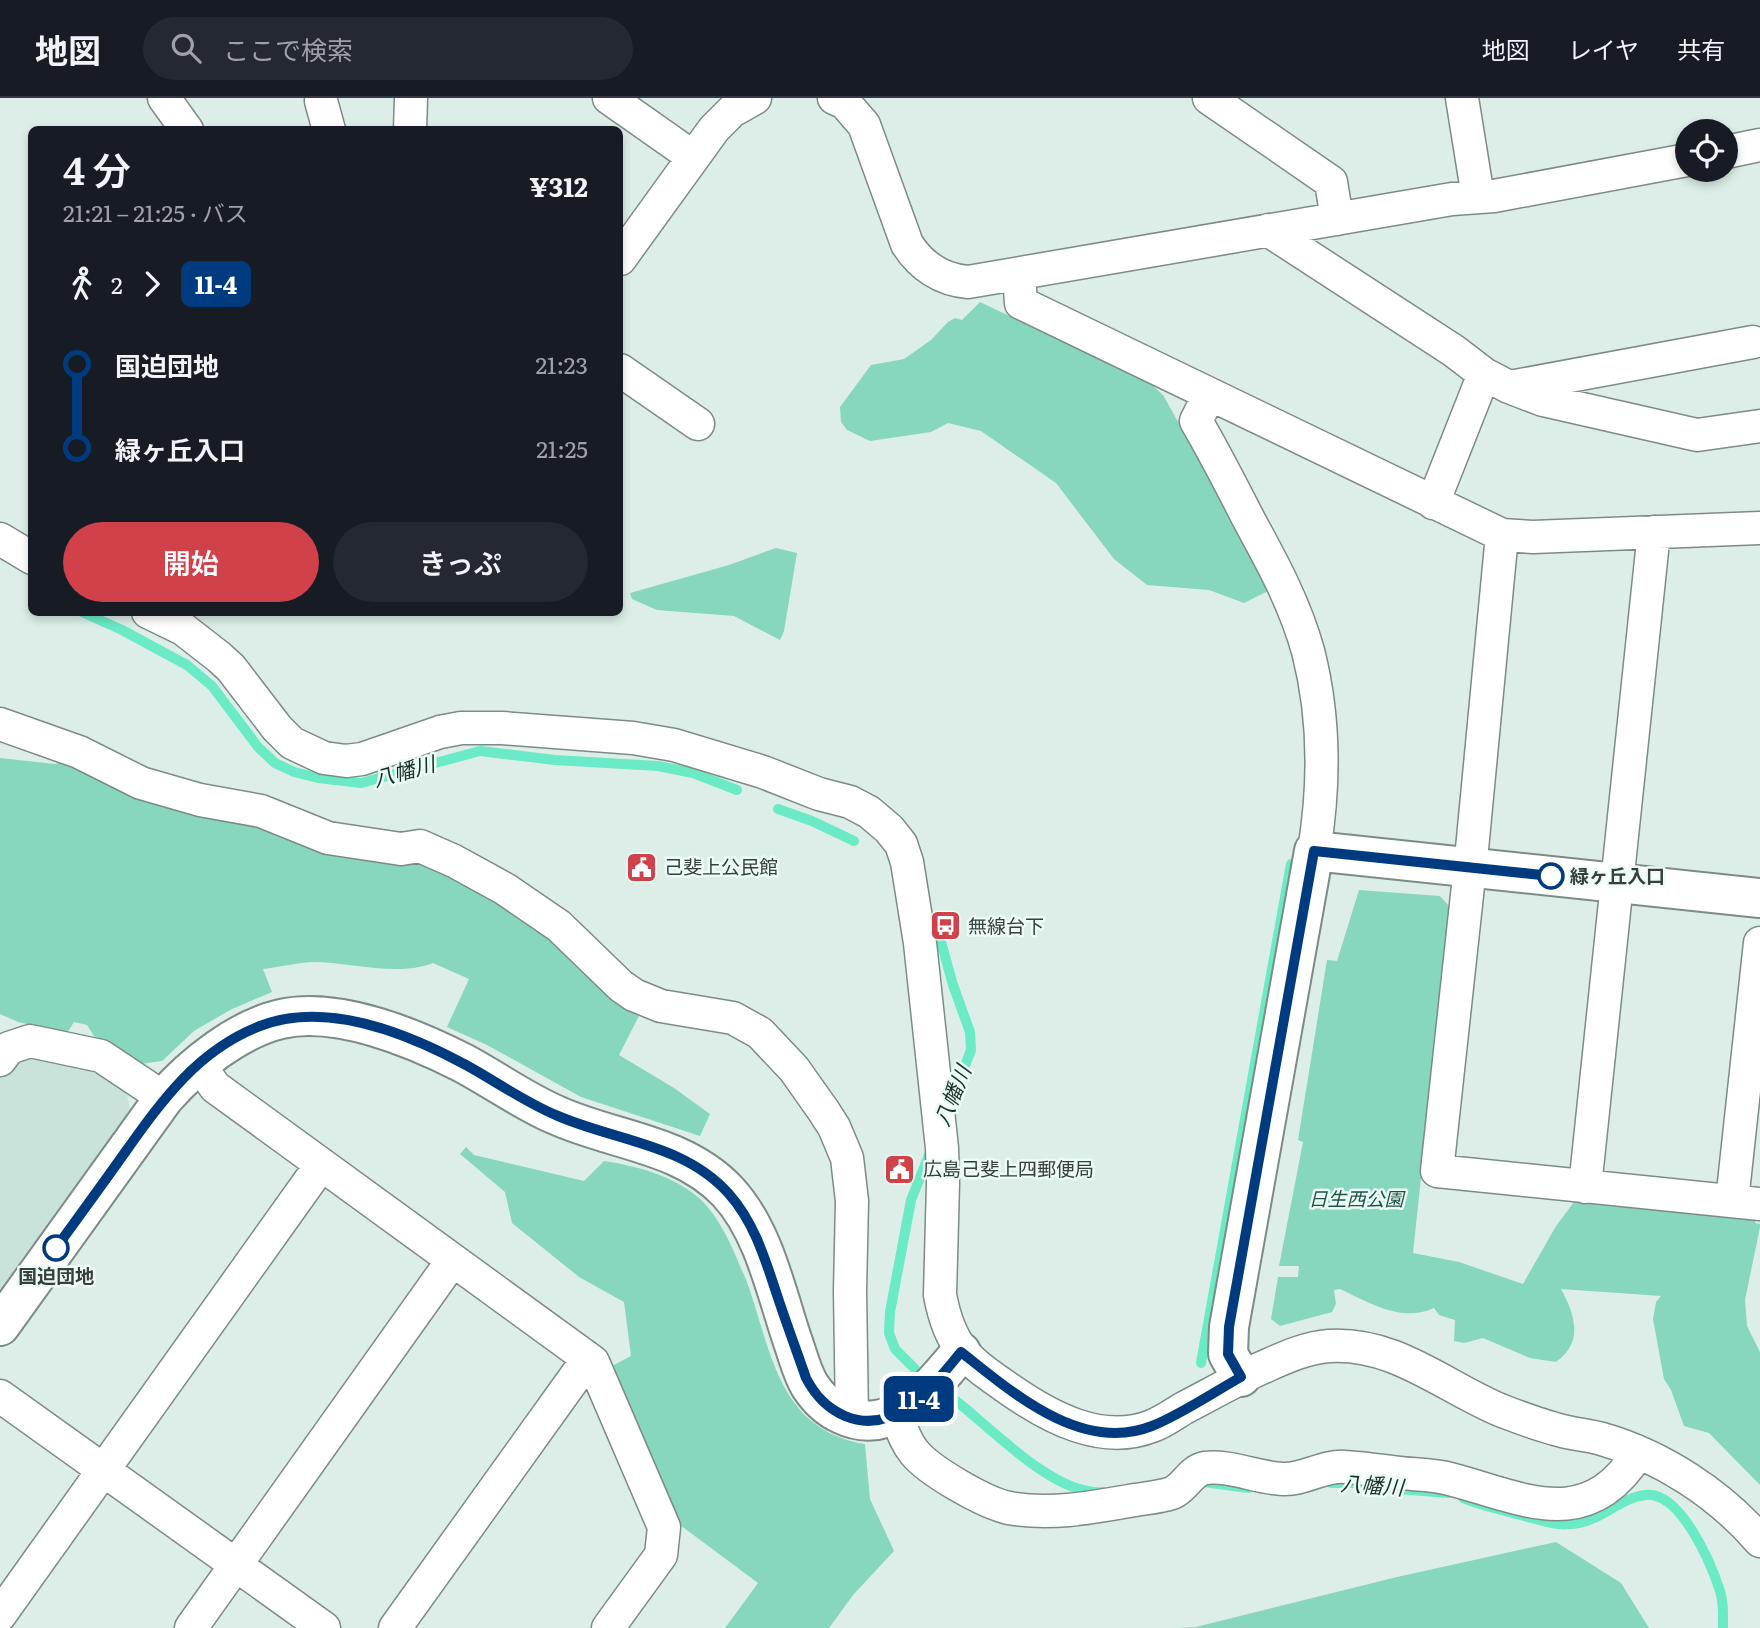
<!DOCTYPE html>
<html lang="ja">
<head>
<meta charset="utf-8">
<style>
  body { margin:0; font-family:Literata,"Noto Sans JP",serif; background:#242831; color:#f1f3f6; height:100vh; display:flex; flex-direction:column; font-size:26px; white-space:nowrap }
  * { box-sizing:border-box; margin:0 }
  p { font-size:23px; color:#9ea1a6 }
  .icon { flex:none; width:38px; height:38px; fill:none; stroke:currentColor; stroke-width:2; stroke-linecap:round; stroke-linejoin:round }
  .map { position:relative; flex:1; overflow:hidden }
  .side { position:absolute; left:28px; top:28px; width:595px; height:490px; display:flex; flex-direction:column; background:#171b24; border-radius:10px; box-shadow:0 4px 10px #0003 }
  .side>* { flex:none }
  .badge { padding:0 14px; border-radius:10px; font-size:24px; line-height:46px }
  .fabs { position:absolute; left:1675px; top:21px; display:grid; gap:14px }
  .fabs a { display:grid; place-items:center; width:63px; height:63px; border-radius:50%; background:#171b24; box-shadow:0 4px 10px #0003; font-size:35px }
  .map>.badge { position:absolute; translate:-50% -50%; box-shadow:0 0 0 4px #fff }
  .legs { display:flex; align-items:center; gap:10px; height:77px; padding:0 35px; font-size:23px }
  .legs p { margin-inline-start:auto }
  .overview { display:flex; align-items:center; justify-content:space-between; height:119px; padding:0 35px }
  h1 { font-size:38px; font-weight:600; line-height:52px }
  .cta { display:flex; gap:14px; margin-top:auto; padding:14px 35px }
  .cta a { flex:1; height:80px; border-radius:42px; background:#d1414a; color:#fff; font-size:28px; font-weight:600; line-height:80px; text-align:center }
  .cta a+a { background:#242831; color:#f1f3f6 }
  ul { padding:0 35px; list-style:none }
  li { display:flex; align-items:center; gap:24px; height:84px; font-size:26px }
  li i { display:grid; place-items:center; width:10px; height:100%; margin:0 9px; background:currentColor }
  li i::after { content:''; width:18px; height:18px; margin:-9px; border:5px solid; border-radius:50%; background:#171b24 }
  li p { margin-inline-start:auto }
  li:first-child i { background:linear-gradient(#0000 50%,currentColor 0) }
  li:last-child i { background:linear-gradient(currentColor 50%,#0000 0) }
  header { display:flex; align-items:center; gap:42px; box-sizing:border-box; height:98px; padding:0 35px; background:#171b24; border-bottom:2px solid #363941 }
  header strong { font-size:33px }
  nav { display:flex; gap:38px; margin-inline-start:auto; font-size:24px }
  .search { width:490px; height:63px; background:#242831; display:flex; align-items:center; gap:18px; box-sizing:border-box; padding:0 24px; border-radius:38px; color:#9ea1a6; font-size:26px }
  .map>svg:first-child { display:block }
</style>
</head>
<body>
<header>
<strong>地図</strong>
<div class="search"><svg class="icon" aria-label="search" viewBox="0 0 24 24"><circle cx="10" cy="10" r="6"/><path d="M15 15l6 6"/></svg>ここで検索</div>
<nav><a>地図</a><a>レイヤ</a><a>共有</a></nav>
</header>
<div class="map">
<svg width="1760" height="1530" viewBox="0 0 1760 1530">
  <rect width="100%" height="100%" fill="#ddeee8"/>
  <!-- built -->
  <path fill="#cae3da" d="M 30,956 L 93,970 L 126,991 L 130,1012 L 0,1193 L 0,976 L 8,966 Z"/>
  <!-- green -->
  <path fill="#86d7bd" d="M 980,204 L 1139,279 L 1151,286 L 1163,297 L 1261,471 L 1270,492 L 1244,505 L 1209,492 L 1147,487 L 1114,461 L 1056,385 L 981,333 L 948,325 L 931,334 L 870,343 L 847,332 L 841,324 L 840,309 L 871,267 L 904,261 L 931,242 L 948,224 L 955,220 L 962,222 Z
    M 776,450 L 797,455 L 784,533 L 780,542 L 734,518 L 657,512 L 632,501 L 630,495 L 729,467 Z
    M 0,660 L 55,666 L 66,662 L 406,765 L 434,768 L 563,847 L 640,916 L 619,957 L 674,990 L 710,1016 L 700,1038 L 581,999 L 487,947 L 447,929 L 469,881 L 433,865 C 398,879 349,864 312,864 C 296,865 279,869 263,871 L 272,894 L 230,912 L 194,933 L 162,963 L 140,966 L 115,947 L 94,938 L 87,927 L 74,924 L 67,935 L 18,924 L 0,916 Z
    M 1359,792 L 1440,798 L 1450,809 L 1413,1155 L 1459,1164 L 1523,1186 L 1556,1128 L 1577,1100 L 1756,1118 L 1755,1125 L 1760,1126 L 1760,1129 L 1745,1202 L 1747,1228 L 1760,1254 L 1760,1387 L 1709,1335 L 1684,1328 L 1671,1292 L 1664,1281 L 1653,1221 L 1656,1204 L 1661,1198 L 1561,1191 C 1575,1217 1584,1244 1556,1264 L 1530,1260 L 1483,1240 L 1464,1245 L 1454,1243 L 1455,1222 L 1439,1217 L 1434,1210 C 1402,1225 1370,1205 1340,1191 L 1334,1192 L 1336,1206 L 1332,1214 L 1280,1228 L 1271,1221 L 1278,1179 L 1298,1179 L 1299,1168 L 1279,1168 L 1303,1044 L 1298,1042 L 1327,862 L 1337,863 Z
    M 466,1049 L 474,1057 L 584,1083 L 604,1063 C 637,1068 671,1077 698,1099 C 715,1114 726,1136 735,1156 C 740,1169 747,1182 751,1196 C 773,1263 783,1332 865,1346 L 870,1401 L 894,1453 L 853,1497 L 829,1530 L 725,1530 L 758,1485 L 680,1427 L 610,1269 L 631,1258 L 624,1204 L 579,1179 L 512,1125 L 505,1094 L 460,1056 Z
    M 1556,1444 L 1621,1485 L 1649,1530 L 1178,1530 L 1196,1529 L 1397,1479 Z"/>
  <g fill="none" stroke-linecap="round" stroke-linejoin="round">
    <!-- stream -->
    <path stroke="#6aeac5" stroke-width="10" d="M 82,514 L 122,532 L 187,567 L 212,588 L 258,649 L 275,665 L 294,674 L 318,680 L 361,685 L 480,653 L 555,662 L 658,668 L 693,675 L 737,692
      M 778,711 L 812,723 L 854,743
      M 940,840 L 953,887 L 970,934 L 971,952 L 949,1009
      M 1201,1265 L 1291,766
      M 915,1271 L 895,1251 L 889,1235 L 890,1214 L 911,1102 L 931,1052
      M 955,1302 C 991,1330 1056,1399 1103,1394
      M 1204,1384 L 1248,1390
      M 1331,1385 L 1363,1385 L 1386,1390 L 1448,1395
      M 1463,1400 C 1483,1408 1503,1412 1524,1418 C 1541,1422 1554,1428 1571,1426 C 1599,1425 1619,1400 1645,1397 C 1680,1392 1711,1465 1720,1493 C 1724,1505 1723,1518 1723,1530"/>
    <defs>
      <path id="minor" d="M 164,0 L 187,32
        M 609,0 L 693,59
        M 834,0 L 845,5 L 864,27 L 907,146 C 921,168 942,182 968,184 L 1452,101 L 1494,98 L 1687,62
        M 1209,0 L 1331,84 L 1337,121
        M 1462,0 L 1478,99
        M 321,3 L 329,32
        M 410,32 L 411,0
        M 1726,54 L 1760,47
        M 1268,132 L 1454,253 L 1484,276 L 1509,289 L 1543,302 L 1697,337 L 1760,328
        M 620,161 L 714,31 L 732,13 L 755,0
        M 1019,177 L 1021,205 L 1502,437 L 1533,439 L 1760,430
        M 620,272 L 698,326
        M 1510,289 L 1753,244
        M 1209,297 L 1196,323 C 1215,355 1232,389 1249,422 C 1272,464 1295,506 1308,553 C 1325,619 1325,686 1314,753
        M 1433,405 L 1484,276
        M 1502,437 L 1472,751 L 1437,1073 L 1760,1106
        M 0,441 L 32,460
        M 148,514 L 183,531 L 219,559 L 231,570 L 277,630 L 292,645 L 324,660 L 346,663 L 362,661 L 440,634 L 461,630 L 502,630 L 633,640 L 674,647 L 763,674 L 819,696 L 850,704 L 869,714 L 889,731 L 901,746 L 907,764 L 920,845 L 942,1050 L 943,1085 L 940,1197 C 950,1250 967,1262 1009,1291 C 1049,1319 1102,1348 1152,1328 C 1163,1324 1174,1316 1184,1310 C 1209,1297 1234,1283 1259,1271 C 1282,1261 1304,1250 1329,1248 C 1395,1244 1443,1288 1500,1312 C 1518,1319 1537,1326 1555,1331 C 1571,1336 1587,1337 1602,1341 C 1661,1358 1720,1396 1760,1443
        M 0,626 L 79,654 L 141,685 L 200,702 L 261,713 L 328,740 L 401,751 L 420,748 L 454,763 L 505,791 L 559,828 L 621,888 L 634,897 L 661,908 L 733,920 L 760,935 L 794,971 L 823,1012 L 834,1029 L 847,1060 L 852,1103 L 850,1193 L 852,1321
        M 0,962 L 9,950 L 30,943 L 101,958 L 164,1000
        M 198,965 L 215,989 L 593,1264 L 664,1429 L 661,1457 L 608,1530
        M 1585,1089 L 1654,434
        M 1732,1103 L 1760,845
        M 0,1298 L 324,1530
        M 896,1316 C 901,1329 905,1343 914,1354 C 929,1373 985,1405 1009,1410 C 1050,1418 1095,1409 1135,1402 C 1147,1400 1161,1399 1172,1395 C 1186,1389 1190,1373 1205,1370 C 1231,1367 1257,1380 1283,1381 C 1304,1382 1324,1367 1345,1369 C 1361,1370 1376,1372 1392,1374 C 1412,1377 1431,1376 1450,1381 C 1523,1400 1587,1437 1638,1355
        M 0,1517 L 321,1067
        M 191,1530 L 452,1163
        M 395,1530 L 588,1261"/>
      <path id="tertiary" d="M 0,1228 L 164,1000 C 193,967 238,931 281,921 C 337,908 414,940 463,965 C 495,982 523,1003 556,1017 C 613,1043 682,1045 728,1094 C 764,1133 776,1194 793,1244 C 798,1258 802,1275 810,1288 C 818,1300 828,1310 841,1316 C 893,1341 931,1289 961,1254
        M 1241,1279 L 1228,1256 L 1229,1229 L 1314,753 L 1760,800"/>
    </defs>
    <!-- minor casing -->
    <use href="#minor" stroke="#7c8b86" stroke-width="35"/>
    <!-- tertiary casing -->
    <use href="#tertiary" stroke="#7c8b86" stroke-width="42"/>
    <!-- minor -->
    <use href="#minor" stroke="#fff" stroke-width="32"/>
    <!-- tertiary -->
    <use href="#tertiary" stroke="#fff" stroke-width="38"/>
  </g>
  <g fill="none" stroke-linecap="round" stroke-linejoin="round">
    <defs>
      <path id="line-1" d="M 56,1150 C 77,1121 99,1091 121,1060 C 159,1007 195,953 260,928 C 326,902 407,935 466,967 C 497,984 526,1005 558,1018 C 616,1043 685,1046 729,1096 C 755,1125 766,1164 778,1200 C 787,1227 797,1254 806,1280 C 815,1297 826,1310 845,1318 C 895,1339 933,1288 961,1254 C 1012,1294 1081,1356 1152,1328 C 1180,1317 1214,1294 1241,1279 L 1228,1256 L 1229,1229 L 1314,753 L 1551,778"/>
    </defs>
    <!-- line-1 casing -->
    <use href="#line-1" stroke="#fff" stroke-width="16"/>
    <!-- line-1 -->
    <use href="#line-1" stroke="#003b80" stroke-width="10"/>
  </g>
  <!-- icons -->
  <defs>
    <symbol id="civic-square" viewBox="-11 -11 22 22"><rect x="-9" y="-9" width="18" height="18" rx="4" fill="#d1414a" stroke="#ebfbf5"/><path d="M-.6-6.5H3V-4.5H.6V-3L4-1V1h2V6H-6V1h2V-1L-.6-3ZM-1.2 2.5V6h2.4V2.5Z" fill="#fff"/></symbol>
    <symbol id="bus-square" viewBox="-11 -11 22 22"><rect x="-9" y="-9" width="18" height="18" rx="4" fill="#d1414a" stroke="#ebfbf5"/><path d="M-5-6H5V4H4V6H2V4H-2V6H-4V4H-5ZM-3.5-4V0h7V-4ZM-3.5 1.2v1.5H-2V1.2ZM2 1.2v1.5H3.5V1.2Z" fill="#fff"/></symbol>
  </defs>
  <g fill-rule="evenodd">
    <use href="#civic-square" x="624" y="752" width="35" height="35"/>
    <use href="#bus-square" x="928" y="810" width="35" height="35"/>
    <use href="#civic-square" x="882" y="1054" width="35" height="35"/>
  </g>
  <!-- markers -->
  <g fill="#fff" stroke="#003b80" stroke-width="3.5">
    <circle cx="1551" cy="778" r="12"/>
    <circle cx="56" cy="1150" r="12"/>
  </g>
  <g text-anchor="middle" stroke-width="5" stroke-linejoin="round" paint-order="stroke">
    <!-- poi labels -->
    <g font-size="19" fill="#383e3c" stroke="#ebfbf5" text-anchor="start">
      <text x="664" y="776">己斐上公民館</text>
      <text x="968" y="835">無線台下</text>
      <text x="923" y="1078">広島己斐上四郵便局</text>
    </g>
    <!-- stop labels -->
    <g font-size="19" font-weight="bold" fill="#383e3c" stroke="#ebfbf5" text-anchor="start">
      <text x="1570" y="785">緑ヶ丘入口</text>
      <text x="56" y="1185" text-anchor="middle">国迫団地</text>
    </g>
    <!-- park labels -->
    <g font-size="19" font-style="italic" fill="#1d5344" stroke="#ebfbf5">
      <text x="1356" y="1108">日生西公園</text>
    </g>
    <!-- water labels -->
    <g font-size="21" font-style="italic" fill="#182e27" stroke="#ebfbf5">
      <text transform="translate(404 674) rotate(-15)" y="7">八幡川</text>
      <text transform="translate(953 998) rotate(-68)" y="7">八幡川</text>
      <text transform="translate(1372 1388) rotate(4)" y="7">八幡川</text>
    </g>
  </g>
</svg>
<div class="fabs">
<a><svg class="icon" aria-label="locate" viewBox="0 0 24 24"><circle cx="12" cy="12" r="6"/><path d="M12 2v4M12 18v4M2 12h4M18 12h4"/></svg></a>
</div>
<b class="badge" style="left:919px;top:1301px;background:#003b80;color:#fff">11-4</b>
<section class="side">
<div class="overview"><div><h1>4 分</h1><p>21:21 – 21:25 · バス</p></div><b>¥312</b></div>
<div class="legs"><svg class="icon" aria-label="walk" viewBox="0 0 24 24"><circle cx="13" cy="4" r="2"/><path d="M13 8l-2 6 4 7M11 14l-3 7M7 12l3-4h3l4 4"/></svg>2<svg class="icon" aria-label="forward" viewBox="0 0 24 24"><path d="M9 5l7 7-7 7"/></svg><b class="badge" style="background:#003b80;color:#fff">11-4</b></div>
<ul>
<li><i style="color:#003b80"></i><b>国迫団地</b><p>21:23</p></li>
<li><i style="color:#003b80"></i><b>緑ヶ丘入口</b><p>21:25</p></li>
</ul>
<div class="cta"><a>開始</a><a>きっぷ</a></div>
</section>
</div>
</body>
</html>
